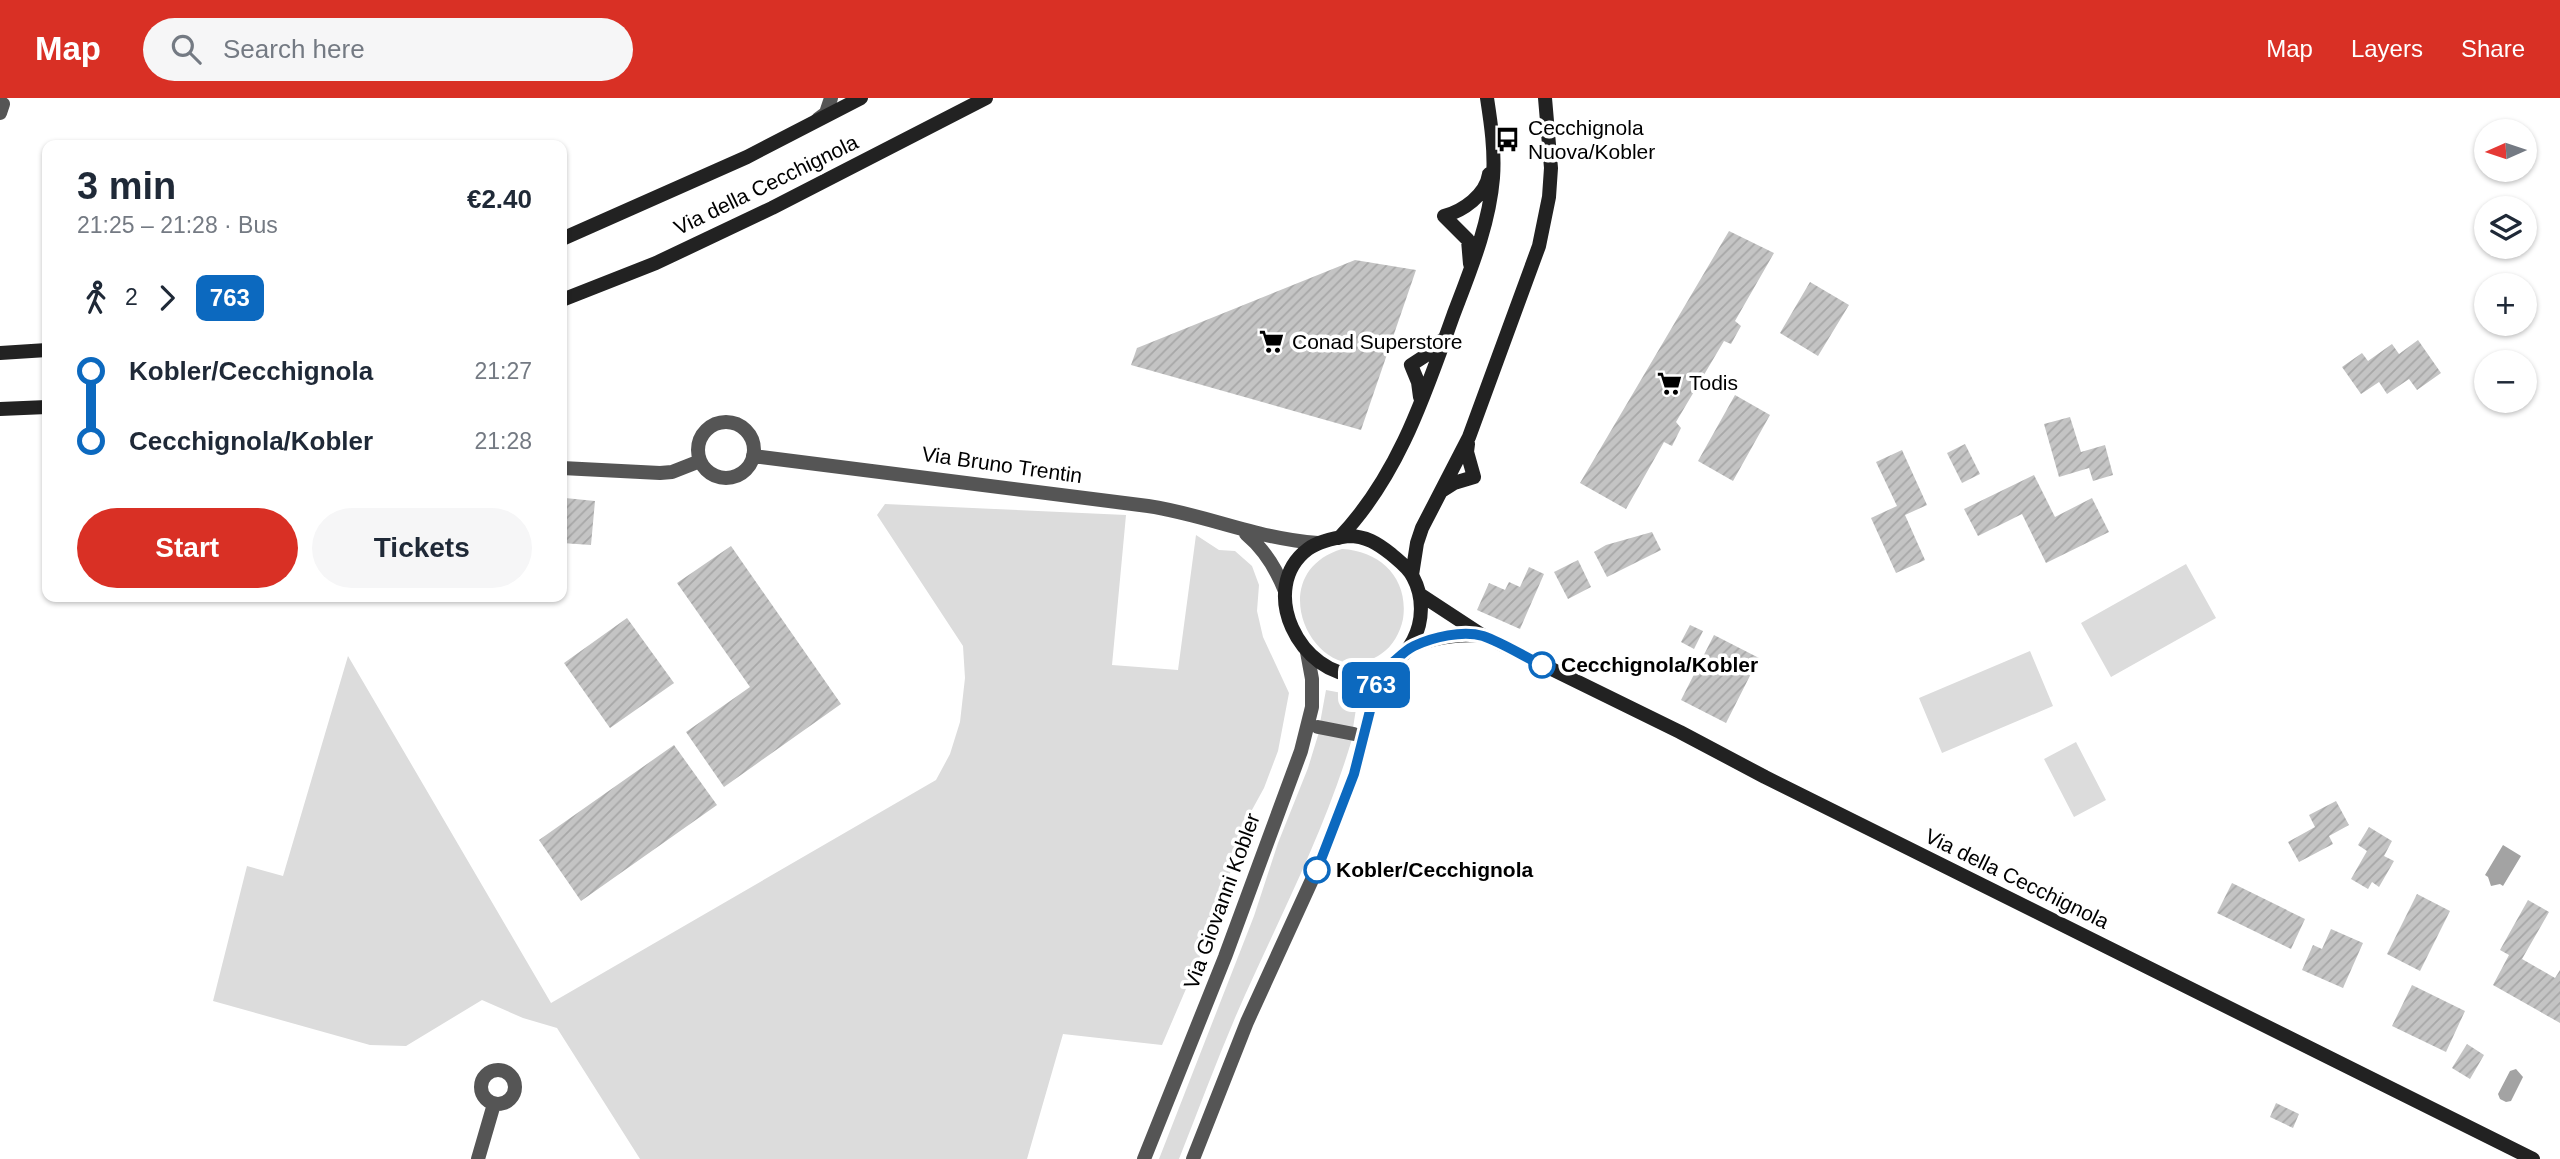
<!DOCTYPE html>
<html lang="en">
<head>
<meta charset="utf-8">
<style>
  body { margin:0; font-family:Arial,sans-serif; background:#f6f6f7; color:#1f2937; height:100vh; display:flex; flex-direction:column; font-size:26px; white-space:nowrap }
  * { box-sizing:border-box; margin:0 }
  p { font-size:23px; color:#747a83 }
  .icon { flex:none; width:38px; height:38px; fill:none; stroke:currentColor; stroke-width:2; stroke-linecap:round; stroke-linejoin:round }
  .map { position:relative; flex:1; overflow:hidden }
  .sheet { position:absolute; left:42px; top:42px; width:525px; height:462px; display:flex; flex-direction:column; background:#fff; border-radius:14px; box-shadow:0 2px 5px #0004 }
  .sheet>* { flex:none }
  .badge { padding:0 14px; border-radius:10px; font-size:24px; line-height:46px }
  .needle { width:46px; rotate:267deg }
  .tools { position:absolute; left:2474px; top:21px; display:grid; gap:14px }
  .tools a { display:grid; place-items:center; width:63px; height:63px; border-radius:50%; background:#fff; box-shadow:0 2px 5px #0004; font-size:35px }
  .map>.badge { position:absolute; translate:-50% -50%; box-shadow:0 0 0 4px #fff }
  .legs { display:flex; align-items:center; gap:10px; height:77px; padding:0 35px; font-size:23px }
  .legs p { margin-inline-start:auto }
  .summary { display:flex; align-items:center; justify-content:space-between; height:119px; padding:0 35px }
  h1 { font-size:38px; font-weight:800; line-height:52px }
  .cta { display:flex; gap:14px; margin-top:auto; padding:14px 35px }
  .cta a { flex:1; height:80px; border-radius:42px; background:#d93025; color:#fff; font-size:28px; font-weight:800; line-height:80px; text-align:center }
  .cta a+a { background:#f6f6f7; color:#1f2937 }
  ul { padding:0 35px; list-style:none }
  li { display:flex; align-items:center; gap:24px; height:70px; font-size:26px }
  li i { display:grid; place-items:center; width:10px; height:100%; margin:0 9px; background:currentColor }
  li i::after { content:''; width:18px; height:18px; margin:-9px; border:5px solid; border-radius:50%; background:#fff }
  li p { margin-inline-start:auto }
  li:first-child i { background:linear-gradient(#0000 50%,currentColor 0) }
  li:last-child i { background:linear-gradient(currentColor 50%,#0000 0) }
  header { display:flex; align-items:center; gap:42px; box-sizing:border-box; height:98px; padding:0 35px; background:#d93025; color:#fff }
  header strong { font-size:33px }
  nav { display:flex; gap:38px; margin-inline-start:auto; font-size:24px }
  .search { width:490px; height:63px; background:#f6f6f7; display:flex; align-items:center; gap:18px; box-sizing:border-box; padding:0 24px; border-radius:38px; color:#747a83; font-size:26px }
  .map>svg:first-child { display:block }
</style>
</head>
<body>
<header>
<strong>Map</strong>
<div class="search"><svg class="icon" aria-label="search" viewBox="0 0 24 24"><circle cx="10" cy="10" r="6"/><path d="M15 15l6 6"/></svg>Search here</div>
<nav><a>Map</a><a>Layers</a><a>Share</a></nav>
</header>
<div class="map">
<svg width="2560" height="1061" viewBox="0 0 2560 1061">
  <defs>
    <pattern id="building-hatch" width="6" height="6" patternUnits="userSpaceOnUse" patternTransform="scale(1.75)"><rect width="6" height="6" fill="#c4c4c4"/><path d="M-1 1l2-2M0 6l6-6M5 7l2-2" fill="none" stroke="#a7a7a7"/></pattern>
  </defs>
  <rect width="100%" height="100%" fill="#fff"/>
  <!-- grass -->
  <path fill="#dcdcdc" d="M 885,406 L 1126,417 L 1112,567 L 1178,572 L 1196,437 L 1219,452 L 1235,453 L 1252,468 L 1259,487 L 1257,513 L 1263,539 L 1289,595 L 1278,653 L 1264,690 L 1247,721 L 1215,823 L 1162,947 L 1063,936 L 1027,1061 L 640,1061 L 557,930 L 523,920 L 482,902 L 406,948 L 370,947 L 213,903 L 247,768 L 283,778 L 348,558 L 551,905 L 936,682 L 950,656 L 960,624 L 965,580 L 963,548 L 877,417 Z
    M 1342,451 C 1381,453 1409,481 1403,521 C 1400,535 1393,548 1381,556 C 1319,599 1256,477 1342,451 Z
    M 2186,466 L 2216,520 L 2111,579 L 2081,525 Z
    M 2030,553 L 2053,608 L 1942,655 L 1919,600 Z
    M 1326,592 L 1358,598 L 1353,630 L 1320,625 Z
    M 1319,634 L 1352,641 C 1328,722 1291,797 1256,873 C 1227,934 1204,998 1179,1061 L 1159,1061 L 1254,818 L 1278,745 L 1308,670 Z
    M 2076,644 L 2106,702 L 2074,719 L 2044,661 Z"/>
  <!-- water -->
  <path fill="#a3a3a3" d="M 2503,747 L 2521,758 L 2503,788 L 2500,786 L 2491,788 L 2488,779 L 2485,777 Z
    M 2516,971 L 2523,979 L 2511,1003 L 2506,1004 L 2500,1001 L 2498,996 L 2510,973 Z"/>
  <!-- building -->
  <path fill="url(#building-hatch)" d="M 1729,133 L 1774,155 L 1735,223 L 1741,228 L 1731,246 L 1724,243 L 1676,324 L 1681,330 L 1672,348 L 1664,344 L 1626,411 L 1580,385 Z
    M 1355,162 L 1416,172 L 1361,332 L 1131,267 L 1137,250 Z
    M 1810,184 L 1849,207 L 1818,258 L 1780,235 Z
    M 2418,242 L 2441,275 L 2417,292 L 2409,281 L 2387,296 L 2379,284 L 2361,296 L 2342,269 L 2362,255 L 2368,263 L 2392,246 L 2399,256 Z
    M 1735,297 L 1770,317 L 1733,383 L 1698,363 Z
    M 2070,319 L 2081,354 L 2105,347 L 2113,377 L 2093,383 L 2089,370 L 2059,379 L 2044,326 Z
    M 1965,346 L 1980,376 L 1962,385 L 1947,355 Z
    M 1902,352 L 1927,407 L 1905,417 L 1925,462 L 1896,475 L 1871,420 L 1897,408 L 1876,364 Z
    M 2034,377 L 2055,419 L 2092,400 L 2109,434 L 2046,465 L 2022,416 L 1978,438 L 1964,411 Z
    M 565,400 L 595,403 L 591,447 L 562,445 Z
    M 1652,434 L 1661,452 L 1607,479 L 1594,454 L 1606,447 Z
    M 731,448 L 841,606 L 724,689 L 686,634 L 750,589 L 677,485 Z
    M 1578,462 L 1591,489 L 1568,501 L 1554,474 Z
    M 1529,469 L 1544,476 L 1520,531 L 1477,512 L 1489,485 L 1505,492 L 1509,484 L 1520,489 Z
    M 627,520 L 674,585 L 610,630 L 564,565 Z
    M 1690,527 L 1703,533 L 1694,551 L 1681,544 Z
    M 1714,537 L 1759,560 L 1726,625 L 1681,602 Z
    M 674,647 L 717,707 L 581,803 L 539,742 Z
    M 2336,703 L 2349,727 L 2329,738 L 2333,746 L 2299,764 L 2288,744 L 2315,729 L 2309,717 Z
    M 2369,729 L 2392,743 L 2384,758 L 2394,763 L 2379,789 L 2372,784 L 2368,791 L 2351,781 L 2367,753 L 2358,747 Z
    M 2232,785 L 2305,821 L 2291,851 L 2217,815 Z
    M 2417,796 L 2450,813 L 2420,873 L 2387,856 Z
    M 2528,802 L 2549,814 L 2522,861 L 2555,880 L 2560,872 L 2560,925 L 2493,887 L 2509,857 L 2500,852 Z
    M 2331,831 L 2363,845 L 2343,890 L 2302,872 L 2313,847 L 2322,851 Z
    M 2412,887 L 2465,913 L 2446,954 L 2392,928 Z
    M 2467,946 L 2484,957 L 2470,981 L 2452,970 Z
    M 2276,1005 L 2299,1016 L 2293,1030 L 2270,1019 Z"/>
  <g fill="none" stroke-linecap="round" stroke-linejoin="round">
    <!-- street -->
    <path stroke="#555" stroke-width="14" d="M 0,15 L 3,6
      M 818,21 L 826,15 L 831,0
      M698 352a28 28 0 1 1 56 0a28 28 0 1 1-56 0Z
      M 753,358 L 1148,408 C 1208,417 1257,441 1318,445
      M 562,370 L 660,375 L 672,374 L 700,363
      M 1246,436 C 1265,452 1276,470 1285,493
      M 1318,629 L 1354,636
      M481 989a17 17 0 1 1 34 0a17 17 0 1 1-34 0Z
      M 478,1061 L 494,1006
      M 1144,1061 L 1225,859 L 1301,653 L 1312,609 L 1312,581 L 1307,554
      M 1193,1061 L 1247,924 L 1316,773 L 1354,676 L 1380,573"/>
    <!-- secondary -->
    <path stroke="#222" stroke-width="14" d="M 1444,118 C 1463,113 1486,97 1489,76
      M 1444,118 L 1468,142 L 1470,166
      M 562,141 L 747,59 L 861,0
      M 562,202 L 656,165 L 772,110 L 986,0
      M 0,255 L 47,252
      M 1420,299 L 1418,284 L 1411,267 L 1431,254 L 1442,242
      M 0,311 L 47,309
      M 1443,392 L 1454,385 L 1474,379 L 1467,354 L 1468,346
      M 1348,438 C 1366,438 1377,445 1391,456 C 1399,463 1408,469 1413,479 C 1435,520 1409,574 1361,577 C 1300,580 1256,490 1308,451 C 1319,443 1334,440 1348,438 Z
      M 1339,440 C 1398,379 1425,296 1453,218 C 1470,173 1489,128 1493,80 C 1495,53 1491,26 1487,0
      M 1412,477 L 1417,445 L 1422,430 L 1469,339 L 1539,148 L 1549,99 L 1551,70 L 1545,0
      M 1421,497 L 1482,537 L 1680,634 L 1765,679 L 2533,1061
      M 1411,549 C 1434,539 1454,537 1480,537"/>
  </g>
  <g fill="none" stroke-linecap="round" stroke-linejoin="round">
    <defs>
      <path id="line-1" d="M 1317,772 L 1354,676 L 1380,573 C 1394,567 1401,554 1414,548 C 1433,539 1463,532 1483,538 C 1503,545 1523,558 1542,567"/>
    </defs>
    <!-- line-1 casing -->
    <use href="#line-1" stroke="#fff" stroke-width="16"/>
    <!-- line-1 -->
    <use href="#line-1" stroke="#0c69bf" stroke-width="10"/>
  </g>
  <!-- icons -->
  <defs>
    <symbol id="bus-bare" viewBox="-9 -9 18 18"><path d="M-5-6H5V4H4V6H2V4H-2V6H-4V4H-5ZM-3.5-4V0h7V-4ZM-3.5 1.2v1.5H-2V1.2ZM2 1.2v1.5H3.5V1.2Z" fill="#000" stroke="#fff" stroke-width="2.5" paint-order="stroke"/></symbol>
    <symbol id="supermarket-bare" viewBox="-9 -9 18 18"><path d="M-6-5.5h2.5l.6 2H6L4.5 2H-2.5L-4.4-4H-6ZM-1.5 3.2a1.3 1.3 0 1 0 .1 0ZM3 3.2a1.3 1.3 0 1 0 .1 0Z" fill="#000" stroke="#fff" stroke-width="2.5" paint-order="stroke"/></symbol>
  </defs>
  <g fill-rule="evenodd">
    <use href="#bus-bare" x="1490" y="24" width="35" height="35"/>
    <use href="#supermarket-bare" x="1254" y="226" width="35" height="35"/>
    <use href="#supermarket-bare" x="1652" y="268" width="35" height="35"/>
  </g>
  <!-- markers -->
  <g fill="#fff" stroke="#0c69bf" stroke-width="3.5">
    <circle cx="1542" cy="567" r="12"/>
    <circle cx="1317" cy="772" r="12"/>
  </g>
  <g text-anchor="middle" stroke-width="7" stroke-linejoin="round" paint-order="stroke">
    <!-- poi labels -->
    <g font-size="21" fill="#000" stroke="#fff" text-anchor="start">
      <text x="1528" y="37">Cecchignola<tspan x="1528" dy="24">Nuova/Kobler</tspan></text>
      <text x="1292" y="251">Conad Superstore</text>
      <text x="1689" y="292">Todis</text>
    </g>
    <!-- street labels -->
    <g font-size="21" fill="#000" stroke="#fff">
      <text transform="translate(766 87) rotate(-26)" y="7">Via della Cecchignola</text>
      <text transform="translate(1002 367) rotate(8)" y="7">Via Bruno Trentin</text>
      <text transform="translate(2017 781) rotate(26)" y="7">Via della Cecchignola</text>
      <text transform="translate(1222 803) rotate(-70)" y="7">Via Giovanni Kobler</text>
    </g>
    <!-- stop labels -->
    <g font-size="21" font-weight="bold" fill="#000" stroke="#fff" text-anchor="start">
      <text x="1561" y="574">Cecchignola/Kobler</text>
      <text x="1336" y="779">Kobler/Cecchignola</text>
    </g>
  </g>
</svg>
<div class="tools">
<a><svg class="needle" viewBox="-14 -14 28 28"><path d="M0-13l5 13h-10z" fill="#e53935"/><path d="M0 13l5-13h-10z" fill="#747a83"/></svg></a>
<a><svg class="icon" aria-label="layers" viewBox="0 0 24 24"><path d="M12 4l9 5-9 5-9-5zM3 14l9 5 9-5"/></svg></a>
<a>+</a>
<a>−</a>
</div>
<b class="badge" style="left:1376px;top:587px;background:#0c69bf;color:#fff">763</b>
<section class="sheet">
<div class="summary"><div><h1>3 min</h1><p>21:25 – 21:28 · Bus</p></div><b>€2.40</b></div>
<div class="legs"><svg class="icon" aria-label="walk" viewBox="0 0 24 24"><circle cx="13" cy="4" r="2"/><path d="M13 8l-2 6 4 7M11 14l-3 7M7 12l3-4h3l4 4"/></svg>2<svg class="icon" aria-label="forward" viewBox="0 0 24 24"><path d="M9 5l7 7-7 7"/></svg><b class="badge" style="background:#0c69bf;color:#fff">763</b></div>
<ul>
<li><i style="color:#0c69bf"></i><b>Kobler/Cecchignola</b><p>21:27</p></li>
<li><i style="color:#0c69bf"></i><b>Cecchignola/Kobler</b><p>21:28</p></li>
</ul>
<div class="cta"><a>Start</a><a>Tickets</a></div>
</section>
</div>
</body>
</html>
